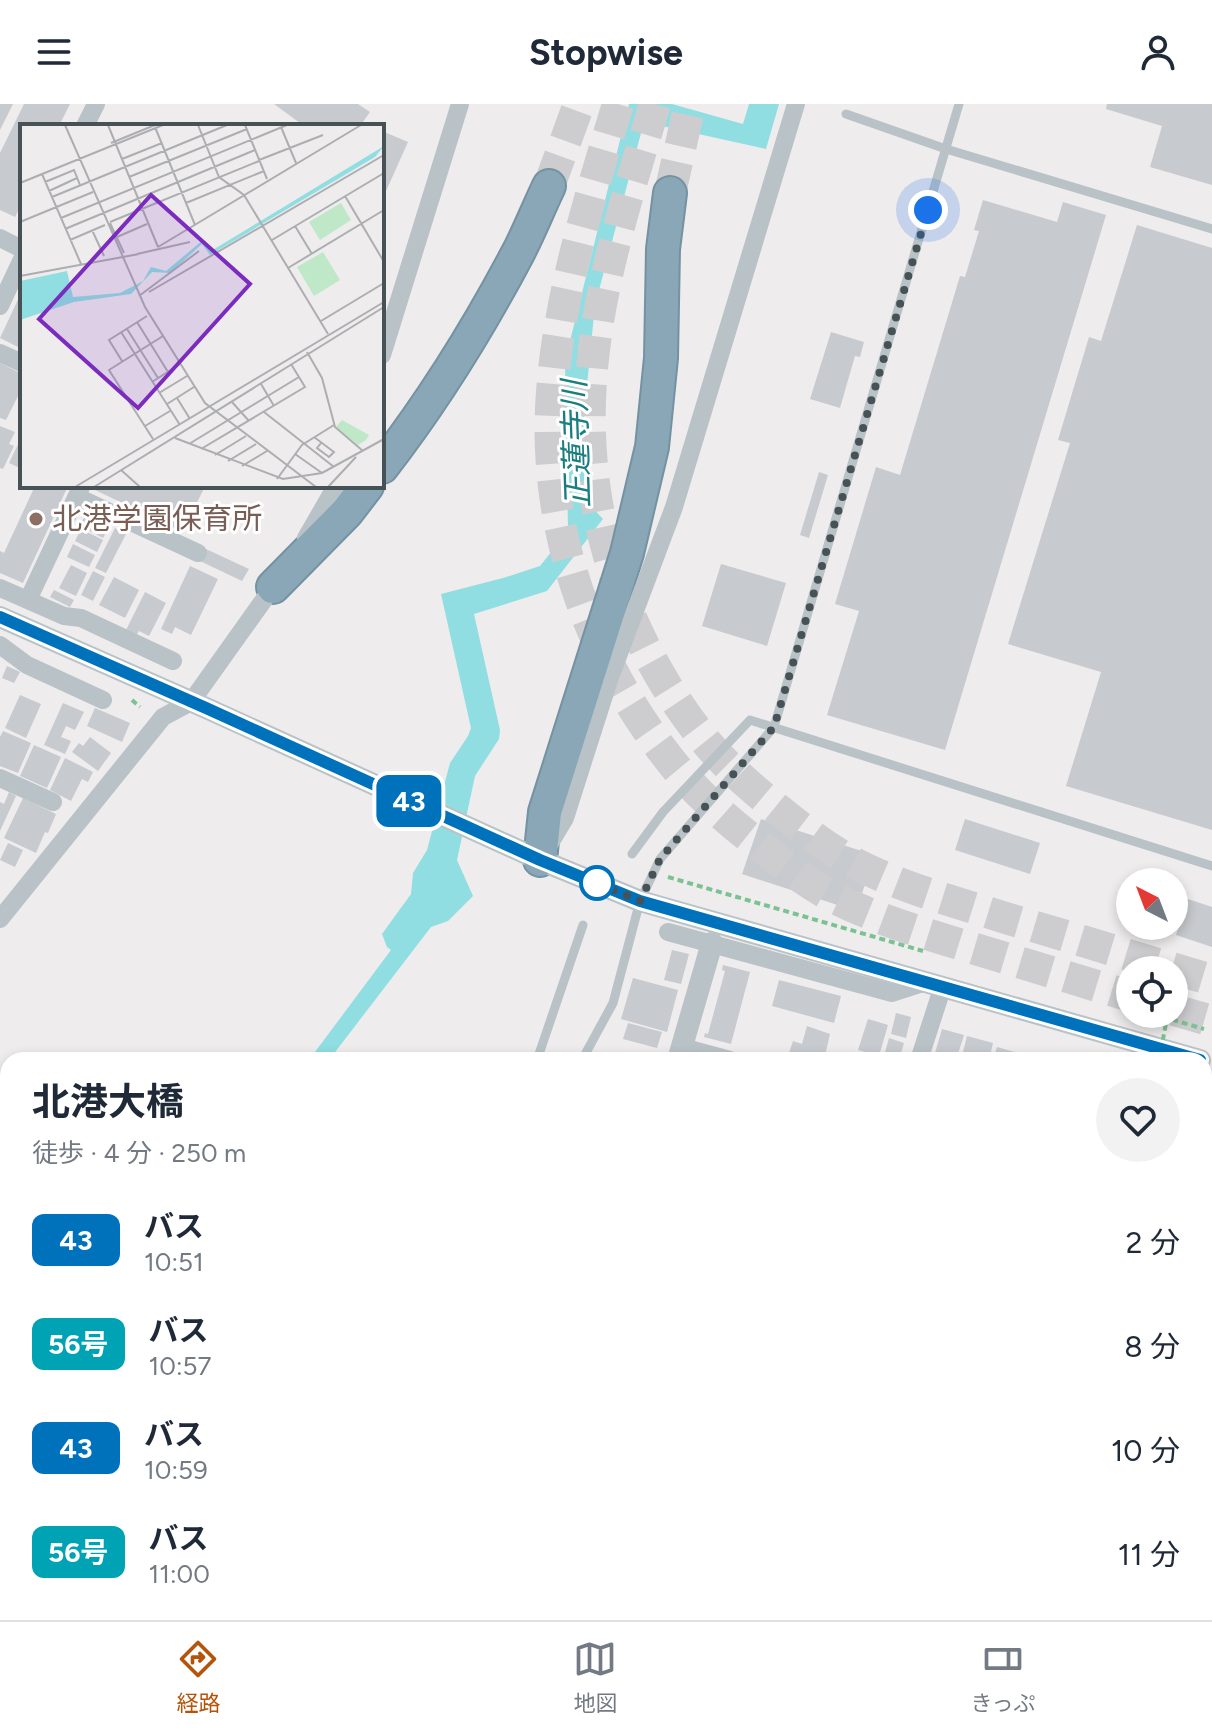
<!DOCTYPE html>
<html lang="ja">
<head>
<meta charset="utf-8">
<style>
  body { margin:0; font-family:Figtree,"Noto Sans JP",sans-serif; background:#f2f2f3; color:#1f2937; height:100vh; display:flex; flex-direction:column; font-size:30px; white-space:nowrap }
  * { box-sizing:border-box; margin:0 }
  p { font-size:26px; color:#747a83 }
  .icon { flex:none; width:44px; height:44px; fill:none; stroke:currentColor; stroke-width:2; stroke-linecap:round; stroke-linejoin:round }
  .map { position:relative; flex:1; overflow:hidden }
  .side { position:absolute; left:0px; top:948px; width:1212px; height:568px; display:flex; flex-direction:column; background:#fff; border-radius:24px 24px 0 0; box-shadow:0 4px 12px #0003 }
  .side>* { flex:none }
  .badge { padding:0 16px; border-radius:12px; font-size:28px; line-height:52px }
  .needle { width:52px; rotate:318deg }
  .buttons { position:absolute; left:1116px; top:764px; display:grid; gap:16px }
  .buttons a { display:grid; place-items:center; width:72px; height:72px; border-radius:50%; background:#fff; box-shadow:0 4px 12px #0003; font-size:40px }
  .you { position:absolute; width:40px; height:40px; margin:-20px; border:6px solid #fff; border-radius:50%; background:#1a73e8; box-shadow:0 0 0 12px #1a73e833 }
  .map>.badge { position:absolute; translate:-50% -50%; box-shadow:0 0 0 4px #fff }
  .round { display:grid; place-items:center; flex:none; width:84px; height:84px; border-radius:42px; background:#f2f2f3 }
  .headline { display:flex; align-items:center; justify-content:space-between; height:136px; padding:0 32px }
  h1 { font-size:38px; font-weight:700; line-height:60px }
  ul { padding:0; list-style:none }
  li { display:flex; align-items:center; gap:24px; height:104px; padding:0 32px }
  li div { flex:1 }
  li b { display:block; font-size:30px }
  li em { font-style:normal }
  li .badge { min-width:88px; font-weight:700; text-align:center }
  header { display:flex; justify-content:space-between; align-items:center; height:104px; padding:0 32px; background:#fff; font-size:36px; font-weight:700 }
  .tab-bar { display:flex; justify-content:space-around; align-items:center; height:112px; border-top:2px solid #e0e1e3; background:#fff; font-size:22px; color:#747a83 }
  .tab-bar a { display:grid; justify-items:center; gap:4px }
  .tab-bar .on { color:#b45309 }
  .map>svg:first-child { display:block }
</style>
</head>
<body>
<header><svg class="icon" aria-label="menu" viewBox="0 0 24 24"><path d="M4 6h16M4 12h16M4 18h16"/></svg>Stopwise<svg class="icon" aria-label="person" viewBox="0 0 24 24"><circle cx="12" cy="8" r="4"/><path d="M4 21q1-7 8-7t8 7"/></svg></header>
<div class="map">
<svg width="1212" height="1516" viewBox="0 0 1212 1516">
  <rect width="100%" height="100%" fill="#efeced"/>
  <!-- education -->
  <path fill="#e0ddde" d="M 1204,1282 L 1212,1284 L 1212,1516 L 1142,1516 L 1113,1508 L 1204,1508 Z"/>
  <!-- water -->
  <path fill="#90dee1" d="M 629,0 L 672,0 L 743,20 L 749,0 L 779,0 L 766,45 L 644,18 L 595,201 L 584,311 L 589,400 L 603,415 L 547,487 L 474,510 L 500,626 L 499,635 L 475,672 L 457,756 L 473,792 L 448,817 L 431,823 L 329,956 L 309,956 L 391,846 L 387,843 L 382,830 L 411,790 L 413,769 L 427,746 L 450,659 L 468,632 L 471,624 L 441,490 L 503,474 L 540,462 L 568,427 L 565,257 Z
    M 0,1096 L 8,1102 L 8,1424 L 0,1436 Z
    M 1204,1439 L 1212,1442 L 1212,1516 L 1177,1516 L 1179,1508 L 1204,1508 Z"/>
  <!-- building -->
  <path fill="#c7cace" d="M 0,0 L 13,0 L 0,26 Z
    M 24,0 L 70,0 L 59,22 L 22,22 L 22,99 L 15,113 L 0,106 L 0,49 Z
    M 274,0 L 358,0 L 370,8 L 360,22 L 304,22 Z
    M 1107,0 L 1212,0 L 1212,81 L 1150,63 L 1162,22 L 1106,5 Z
    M 382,27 L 408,38 L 382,96 Z
    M 983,96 L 1057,118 L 1063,98 L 1106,111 L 945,646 L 827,611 L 859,507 L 835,500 L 876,363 L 900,371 L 960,172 L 965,173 L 979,127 L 974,126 Z
    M 1137,121 L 1212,144 L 1212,726 L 1066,682 L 1101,568 L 1008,540 L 1070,339 L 1058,336 L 1089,233 L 1101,237 Z
    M 22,187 L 22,245 L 0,234 Z
    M 831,228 L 864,238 L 860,253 L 855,252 L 840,304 L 810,295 Z
    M 0,259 L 22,270 L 22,284 L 6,316 L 0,314 Z
    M 0,322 L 15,328 L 9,340 L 14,342 L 3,365 L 0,364 Z
    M 22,332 L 22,365 L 9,359 Z
    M 819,368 L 828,371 L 809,434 L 800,431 Z
    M 35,382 L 68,382 L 23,479 L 0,469 L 0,447 L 4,449 Z
    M 94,382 L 205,382 L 183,428 L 93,385 Z
    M 86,409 L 110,421 L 103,434 L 80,422 Z
    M 115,424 L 126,430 L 106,469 L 95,464 Z
    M 81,425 L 103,436 L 97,448 L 75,437 Z
    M 73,440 L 95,451 L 89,463 L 67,453 Z
    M 206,445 L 249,465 L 242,477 L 200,457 Z
    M 721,460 L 786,479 L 767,542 L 702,522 Z
    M 71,461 L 87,469 L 76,492 L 59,484 Z
    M 190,462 L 218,475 L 191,531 L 175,523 L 172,530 L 161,525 Z
    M 93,467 L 105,473 L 93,497 L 81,491 Z
    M 114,473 L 139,486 L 125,514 L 99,501 Z
    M 54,486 L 74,496 L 70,503 L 50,493 Z
    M 145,488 L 166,499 L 149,532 L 139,527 L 135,533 L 125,528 Z
    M 7,562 L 20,568 L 14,579 L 2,574 Z
    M 20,591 L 41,600 L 26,634 L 5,624 Z
    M 63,599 L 84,608 L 75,626 L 66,622 L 61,633 L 71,637 L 65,650 L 44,641 Z
    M 95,604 L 130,619 L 122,638 L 87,622 Z
    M 3,627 L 31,639 L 18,669 L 0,662 L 0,633 Z
    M 90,633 L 111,649 L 98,667 L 72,648 L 79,639 L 83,642 Z
    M 34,641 L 61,653 L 47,684 L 20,672 Z
    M 65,654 L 93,668 L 88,678 L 82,675 L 71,697 L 50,686 Z
    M 9,688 L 16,692 L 0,727 L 0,698 L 4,700 Z
    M 23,694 L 56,710 L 48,729 L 45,728 L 36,749 L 4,734 Z
    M 761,715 L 868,749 L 863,767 L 869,769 L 856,807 L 742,770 Z
    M 965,715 L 1040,739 L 1030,770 L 955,746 Z
    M 8,739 L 23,746 L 15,763 L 0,756 Z
    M 946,786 L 971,794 L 968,804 L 943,796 Z
    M 1188,795 L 1212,803 L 1212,843 L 1176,831 Z
    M 672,846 L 689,850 L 681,880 L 664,876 Z
    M 723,861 L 750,868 L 731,940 L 704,933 L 705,929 L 708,930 L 725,867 L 722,866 Z
    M 633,874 L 678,886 L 667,928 L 621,915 Z
    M 779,876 L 841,892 L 834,919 L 772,902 Z
    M 896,909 L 911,913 L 906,934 L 891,930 Z
    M 868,915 L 888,921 L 879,952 L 858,946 Z
    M 628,919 L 662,928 L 657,944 L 623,935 Z
    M 807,922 L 830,930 L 824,956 L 796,956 L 788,952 L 793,937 L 802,940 Z
    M 942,925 L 964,931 L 956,956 L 933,956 Z
    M 967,932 L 993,939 L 989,956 L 961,956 Z
    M 889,934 L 904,939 L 899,956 L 884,952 Z
    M 997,943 L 1022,950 L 1020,956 L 993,956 Z
    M 1204,1212 L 1212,1215 L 1212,1248 L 1204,1245 Z
    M 1204,1296 L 1212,1299 L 1212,1364 L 1204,1362 Z
    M 120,1508 L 846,1508 L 843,1516 L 118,1516 Z"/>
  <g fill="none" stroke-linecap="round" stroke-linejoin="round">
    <!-- motorway-tunnel -->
    <path stroke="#cdcdcf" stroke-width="32" stroke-dasharray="32 16" stroke-linecap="butt" d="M 618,0 C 588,100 556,200 551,304 C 545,435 595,566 678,666 C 700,692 727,716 754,737 C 781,759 808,781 839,796 C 881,817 927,830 972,844 C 1025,860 1077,876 1130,892
      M 655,0 C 626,97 593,195 590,298 C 586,422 628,542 707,639 C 728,664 754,686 780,707 C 806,728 832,748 862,763 C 909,786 959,799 1009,815 C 1077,835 1144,856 1212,876
      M 549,82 L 579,0
      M 670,89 L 690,0
      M 1174,906 L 1212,917"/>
    <defs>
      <path id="motorway" d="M 382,363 C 433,297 479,223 518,149 C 529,128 538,105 549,82
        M 273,483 L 347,408 L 367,382
        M 540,756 L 545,708 L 627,449 L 652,343 L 661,254 L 663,145 L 670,89"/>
    </defs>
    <!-- motorway casing -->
    <use href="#motorway" stroke="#7492a2" stroke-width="36"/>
    <!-- path -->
    <path stroke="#7bc292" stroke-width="4" stroke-dasharray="6 4" stroke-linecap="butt" d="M 132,596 L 140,603
      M 668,773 L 923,847
      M 1153,910 L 1204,925"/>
    <!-- service -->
    <path stroke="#b9c3c7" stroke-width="9" d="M 846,10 L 946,45 L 1212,125
      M 632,750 L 663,708 L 750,616 L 1212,762
      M 537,956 L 583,821
      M 582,956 L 613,899 L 640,797 L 660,755 L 774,623 L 959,0
      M 1204,1094 L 1212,1097
      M 1204,1185 L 1210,1187 L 1212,1180
      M 879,1508 L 885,1516
      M 103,1516 L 106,1508"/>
    <!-- minor -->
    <path stroke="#b9c3c7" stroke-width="18" d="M 85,22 L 96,0
      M 0,134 L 22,145
      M 0,202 L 22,155
      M 0,249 L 22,259
      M 382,251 L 460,0
      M 77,393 L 198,449
      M 306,434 L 336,382
      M 0,484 L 64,512 L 81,514 L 173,557
      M 28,496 L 81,383
      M 0,541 L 27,561 L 103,596
      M 0,674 L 53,698
      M 547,744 L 565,714 L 609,576 L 674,403 L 796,0
      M 0,815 L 163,613 L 191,598 L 278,476
      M 668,828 L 892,889 L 926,878
      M 682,943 L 730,956
      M 919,956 L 943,882
      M 1204,1270 L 1212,1272"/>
    <!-- tertiary -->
    <path stroke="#b9c3c7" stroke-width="22" d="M 0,513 L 206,604 L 540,756 L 640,797 L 1200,956
      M 678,956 L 712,839
      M 1204,1030 L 1212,1001
      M 1046,1508 L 1075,1516"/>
    <!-- motorway -->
    <use href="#motorway" stroke="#89a7b6" stroke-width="32"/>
    <!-- path-bridge -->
    <path stroke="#7bc292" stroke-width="4" stroke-dasharray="6 4" stroke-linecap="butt" d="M 1159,956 L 1167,914"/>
  </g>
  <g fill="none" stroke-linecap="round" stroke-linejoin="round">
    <defs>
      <path id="line" d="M 0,513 L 206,604 L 540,756 L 640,797 L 1200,956"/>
    </defs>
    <!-- line casing -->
    <use href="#line" stroke="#fff" stroke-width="18"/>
    <!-- line -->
    <use href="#line" stroke="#0072bc" stroke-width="12"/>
    <!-- walk -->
    <path stroke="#475257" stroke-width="8" stroke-dasharray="0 14.4" d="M 597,779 L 592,777 L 640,797 L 660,755 L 774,623 L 928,106"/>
  </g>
  <!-- markers -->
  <circle fill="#8d6e63" stroke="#fff" stroke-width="3" cx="36" cy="415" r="8"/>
  <circle fill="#fff" stroke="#0072bc" stroke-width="4" cx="597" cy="779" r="16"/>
  <g text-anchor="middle" stroke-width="6" stroke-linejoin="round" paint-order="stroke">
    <!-- education labels -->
    <g font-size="30" fill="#785e54" stroke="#fff" text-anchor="start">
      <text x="52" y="425">北港学園保育所</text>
    </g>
    <!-- water labels -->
    <g font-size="32" font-style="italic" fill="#1a7e81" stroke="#fff">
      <text transform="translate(576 340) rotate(-92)" y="11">正蓮寺川</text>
    </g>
  </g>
  <!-- overview -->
  <g transform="translate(20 20)">
    <rect width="364" height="364" fill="#efeced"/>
    <path d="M 321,79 L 331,96 L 300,116 L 289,98 ZM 303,128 L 320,156 L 294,172 L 277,143 ZM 322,296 L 349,311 L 346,316 L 338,321 L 316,303 Z" fill="#bee8c7"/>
    <path d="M 364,22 L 355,33 L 190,131 L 182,120 L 150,149 L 132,148 L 111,170 L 54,178 L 0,196 L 0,157 L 47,147 L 53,173 L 100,169 L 123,157 L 131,143 L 146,147 L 183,116 L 191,127 Z" fill="#90dee1"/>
    <path fill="none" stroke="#acaeb1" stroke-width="2" d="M 45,1 L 125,183 L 185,279 L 296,363M 88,1 L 138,123M 178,1 L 199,53 L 224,71 L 308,210M 225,1 L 247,55M 135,3 L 175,101M 261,3 L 276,39M 91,19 L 135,1M 102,35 L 142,19M 239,36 L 303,11M 22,50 L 61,140M 109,53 L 227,5M 25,58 L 54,46 L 60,61M 0,59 L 143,1M 29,67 L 57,54M 325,72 L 364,138M 32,73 L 207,1M 166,79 L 244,47M 41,94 L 267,1M 0,98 L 73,68M 90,98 L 239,37M 90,99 L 104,129M 275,102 L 292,130M 45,105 L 235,26M 72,106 L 84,132M 97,113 L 127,100M 50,116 L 85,101M 252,116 L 364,49M 138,123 L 341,1M 117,130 L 170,118M 268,144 L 364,86M 0,152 L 119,130M 129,168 L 364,31M 119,172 L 179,127M 301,197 L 364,159M 117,198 L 148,248M 107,205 L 138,254M 101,208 L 160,301M 287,228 L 302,254 L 315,303 L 343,327M 102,237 L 89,216 L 127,192M 132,258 L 160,240M 241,260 L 254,282M 139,269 L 167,252M 157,274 L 170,295M 212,278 L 229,297M 147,280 L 174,263M 244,288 L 314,343M 125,302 L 150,287M 294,313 L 314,328 L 309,333 L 297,324 L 301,319M 155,314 L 263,355 L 302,349 L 364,315M 133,315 L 89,246 L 143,212M 169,320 L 279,253M 181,325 L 285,263 L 271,240M 275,330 L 302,349M 195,331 L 226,312M 208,337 L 236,320M 222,342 L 247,327M 101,346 L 120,363M 257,355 L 282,321 L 314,301M 55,363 L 364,178M 74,363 L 364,183M 308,363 L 336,333"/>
    <path fill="#7b2cbf" fill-opacity="0.15" stroke="#7b2cbf" stroke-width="4" d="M 131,71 L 230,160 L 118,284 L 19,195 Z"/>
    <rect width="364" height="364" fill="none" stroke="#475257" stroke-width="4"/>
  </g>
</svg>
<div class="buttons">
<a><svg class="needle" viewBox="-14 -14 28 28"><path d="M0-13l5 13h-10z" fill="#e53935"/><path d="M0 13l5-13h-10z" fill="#747a83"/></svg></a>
<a><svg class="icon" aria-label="locate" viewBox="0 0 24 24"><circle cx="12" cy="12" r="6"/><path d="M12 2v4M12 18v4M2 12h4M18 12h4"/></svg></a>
</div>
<div class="you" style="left:928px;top:106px"></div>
<b class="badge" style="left:409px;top:697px;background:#0072bc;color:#fff">43</b>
<section class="side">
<div class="headline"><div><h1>北港大橋</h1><p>徒歩 · 4 分 · 250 m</p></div><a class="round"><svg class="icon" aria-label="heart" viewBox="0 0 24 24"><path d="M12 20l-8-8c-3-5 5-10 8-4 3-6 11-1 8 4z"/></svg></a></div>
<ul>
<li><span class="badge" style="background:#0072bc;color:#fff">43</span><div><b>バス</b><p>10:51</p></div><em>2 分</em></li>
<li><span class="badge" style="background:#00a3b4;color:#fff">56号</span><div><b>バス</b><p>10:57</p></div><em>8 分</em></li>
<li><span class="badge" style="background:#0072bc;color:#fff">43</span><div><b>バス</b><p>10:59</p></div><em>10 分</em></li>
<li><span class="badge" style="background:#00a3b4;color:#fff">56号</span><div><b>バス</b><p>11:00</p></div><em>11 分</em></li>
</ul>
</section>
</div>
<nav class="tab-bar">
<a class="on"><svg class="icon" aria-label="directions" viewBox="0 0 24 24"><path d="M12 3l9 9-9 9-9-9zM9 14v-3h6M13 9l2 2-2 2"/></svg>経路</a>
<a><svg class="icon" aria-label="map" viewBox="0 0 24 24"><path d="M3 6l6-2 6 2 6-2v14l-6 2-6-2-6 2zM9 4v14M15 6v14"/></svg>地図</a>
<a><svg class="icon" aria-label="tickets" viewBox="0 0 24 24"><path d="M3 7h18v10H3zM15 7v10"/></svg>きっぷ</a>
</nav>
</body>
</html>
